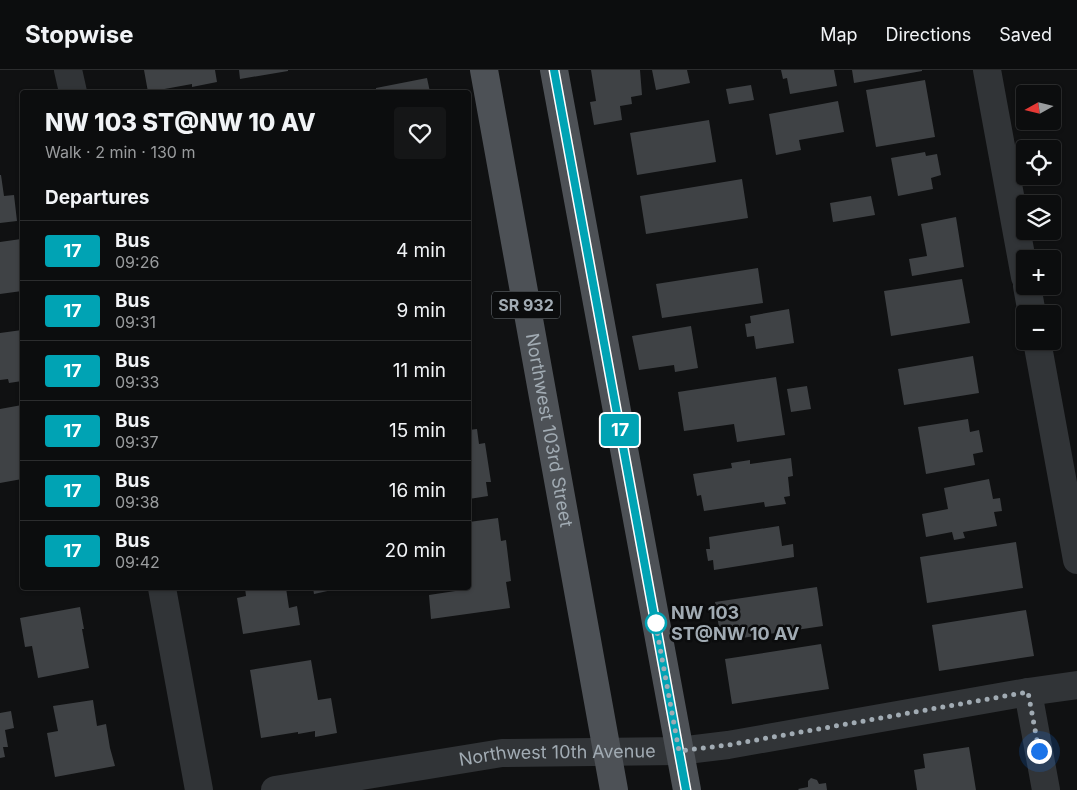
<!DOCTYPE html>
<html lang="en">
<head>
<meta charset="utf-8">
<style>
  body { margin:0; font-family:Inter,sans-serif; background:#151617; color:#f1f3f6; height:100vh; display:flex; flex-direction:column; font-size:19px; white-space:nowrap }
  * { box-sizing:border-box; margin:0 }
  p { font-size:16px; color:#9a9c9e }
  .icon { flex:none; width:28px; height:28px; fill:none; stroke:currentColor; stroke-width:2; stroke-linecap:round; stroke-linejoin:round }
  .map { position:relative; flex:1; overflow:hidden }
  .details { position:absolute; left:20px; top:20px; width:451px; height:500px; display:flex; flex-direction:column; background:#0c0d0e; border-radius:5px; box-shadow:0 1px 4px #0004,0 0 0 1px #2c2d2e }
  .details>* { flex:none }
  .badge { padding:0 10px; border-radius:4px; font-size:18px; line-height:32px }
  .needle { width:32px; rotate:262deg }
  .fabs { position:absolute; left:1016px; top:15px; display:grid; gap:10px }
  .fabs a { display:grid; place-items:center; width:45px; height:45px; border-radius:5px; background:#0c0d0e; box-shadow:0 1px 4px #0004,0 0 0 1px #2c2d2e; font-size:25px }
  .you { position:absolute; width:25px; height:25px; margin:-12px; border:4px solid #fff; border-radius:50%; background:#1a73e8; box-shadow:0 0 0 8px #1a73e833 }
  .map>.badge { position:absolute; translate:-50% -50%; box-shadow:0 0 0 2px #fff }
  h2 { padding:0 25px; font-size:19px; line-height:45px }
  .round { display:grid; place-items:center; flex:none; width:52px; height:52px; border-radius:5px; background:#151617 }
  .summary { display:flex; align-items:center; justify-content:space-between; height:85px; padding:0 25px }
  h1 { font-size:24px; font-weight:800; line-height:38px }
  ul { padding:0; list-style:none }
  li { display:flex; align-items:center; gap:15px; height:60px; padding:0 25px; border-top:1px solid #2c2d2e }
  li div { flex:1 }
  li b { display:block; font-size:19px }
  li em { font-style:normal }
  li .badge { min-width:55px; font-weight:700; text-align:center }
  header { display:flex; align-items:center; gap:30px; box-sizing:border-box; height:70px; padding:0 25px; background:#0c0d0e; border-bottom:1px solid #2c2d2e }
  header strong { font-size:24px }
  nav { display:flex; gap:28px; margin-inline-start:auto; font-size:18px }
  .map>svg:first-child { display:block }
</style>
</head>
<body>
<header>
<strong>Stopwise</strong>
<nav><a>Map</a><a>Directions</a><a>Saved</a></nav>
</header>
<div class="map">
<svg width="1077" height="720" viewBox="0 0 1077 720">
  <rect width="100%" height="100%" fill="#101112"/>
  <!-- building -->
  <path fill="#3f4245" d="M 144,0 L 215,0 L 217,12 L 192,17 L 192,14 L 148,22 Z
    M 239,0 L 288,0 L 288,1 L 240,9 Z
    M 591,0 L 640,0 L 642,25 L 631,27 L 632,34 L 620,36 L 622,50 L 594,55 L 590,32 L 596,31 Z
    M 652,0 L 687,0 L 690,13 L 656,20 Z
    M 781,0 L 834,0 L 837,16 L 790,24 L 787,8 L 783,9 Z
    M 852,0 L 922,0 L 922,1 L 854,13 Z
    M 427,8 L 430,22 L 376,22 L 376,18 Z
    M 925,10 L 935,67 L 876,77 L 866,20 Z
    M 751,15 L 754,30 L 729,34 L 726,19 Z
    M 838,31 L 844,62 L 799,70 L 801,80 L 776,85 L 769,44 Z
    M 709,50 L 716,92 L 637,105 L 630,63 Z
    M 925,82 L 926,86 L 937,84 L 941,105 L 931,108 L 933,119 L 898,126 L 891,88 Z
    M 0,105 L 1,105 L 4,126 L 14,125 L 17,151 L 0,153 Z
    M 742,109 L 748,148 L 646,164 L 640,126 Z
    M 871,126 L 875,145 L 833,152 L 830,133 Z
    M 956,147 L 964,197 L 912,206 L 909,189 L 927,186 L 921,154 Z
    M 21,169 L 22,181 L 22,195 L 19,196 L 22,221 L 0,224 L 0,172 Z
    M 758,198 L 763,233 L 662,248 L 656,214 Z
    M 962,209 L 970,253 L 891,266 L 884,221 Z
    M 789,239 L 794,273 L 756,279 L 754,266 L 747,267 L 745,254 L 751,253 L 750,246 Z
    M 691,256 L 698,298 L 675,302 L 674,295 L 639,300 L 632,266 Z
    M 22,260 L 22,311 L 9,313 L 8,309 L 0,310 L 0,263 Z
    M 973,286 L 979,323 L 904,335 L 898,299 Z
    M 776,307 L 785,365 L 737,372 L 734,354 L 684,361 L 678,322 Z
    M 807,316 L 811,339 L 791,342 L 787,319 Z
    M 22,335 L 22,409 L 0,413 L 0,339 Z
    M 968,349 L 970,362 L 979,360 L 983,382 L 973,384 L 975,395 L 926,404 L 918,357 Z
    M 477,359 L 479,374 L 485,373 L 491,412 L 486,412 L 488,426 L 469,429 L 469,360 Z
    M 791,388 L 793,406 L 788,407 L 790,426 L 784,427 L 786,434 L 765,437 L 764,432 L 704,441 L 701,425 L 697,426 L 693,404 L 732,398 L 731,393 L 750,390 L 750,394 Z
    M 989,409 L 993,429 L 1000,428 L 1002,441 L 994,442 L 997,456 L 963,462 L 965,468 L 954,470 L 952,462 L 926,467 L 922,444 L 948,439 L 944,418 Z
    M 498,448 L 501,471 L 506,470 L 511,511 L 506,512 L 510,538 L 431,549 L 429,525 L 462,520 L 462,518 L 469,518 L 469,452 Z
    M 779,456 L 782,476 L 793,474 L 794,487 L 714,500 L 713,490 L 708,491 L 706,479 L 710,479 L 709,467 Z
    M 1016,472 L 1023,518 L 927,533 L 920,487 Z
    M 817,517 L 823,556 L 721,571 L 715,532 Z
    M 245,518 L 286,518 L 289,538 L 297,536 L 300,555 L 243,564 L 237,528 L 246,526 Z
    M 313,518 L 341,518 L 314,524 Z
    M 80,537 L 84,559 L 82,559 L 89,598 L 38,608 L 32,576 L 25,577 L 20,548 Z
    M 1026,540 L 1034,586 L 939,601 L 932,555 Z
    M 821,574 L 829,619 L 732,634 L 725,589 Z
    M 311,590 L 318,630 L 331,628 L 337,663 L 315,667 L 315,661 L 298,664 L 298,662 L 261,668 L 250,600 Z
    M 93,630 L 97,656 L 106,654 L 110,678 L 115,696 L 55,707 L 47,663 L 58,661 L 53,636 Z
    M 11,641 L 14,658 L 5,660 L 8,677 L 3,677 L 5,687 L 0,688 L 0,643 Z
    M 969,677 L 976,720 L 917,720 L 914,700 L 925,698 L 923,684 Z
    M 811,708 L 817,710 L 819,714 L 826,713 L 827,720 L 799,720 L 798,719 L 808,717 L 808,711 Z"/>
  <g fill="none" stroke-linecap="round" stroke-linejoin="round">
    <!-- street -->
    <g stroke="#313437" stroke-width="28">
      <path d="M 68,0 L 73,22"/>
      <path d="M 987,0 L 1025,207"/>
      <path d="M 1027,216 L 1032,244"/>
      <path d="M 1037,271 L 1077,490"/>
      <path d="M 162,518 L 199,720"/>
      <path d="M 1028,622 L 1046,720"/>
      <path id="s1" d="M 275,720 L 502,683 L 679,681 L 728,675 L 1028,622 L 1077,615"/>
    </g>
    <!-- primary -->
    <g stroke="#4d5156" stroke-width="28">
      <path id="s2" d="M 484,0 L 614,720"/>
      <path d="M 554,0 L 687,720"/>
    </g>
  </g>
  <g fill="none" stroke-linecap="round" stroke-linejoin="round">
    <defs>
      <path id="line" d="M 554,0 L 686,720"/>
    </defs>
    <!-- line casing -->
    <use href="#line" stroke="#fff" stroke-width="11"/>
    <!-- line -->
    <use href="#line" stroke="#00a3b4" stroke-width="8"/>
    <!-- walk -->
    <path stroke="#a1abb3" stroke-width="5" stroke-dasharray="0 9" d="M 656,553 L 654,545 L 679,681 L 728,675 L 1028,622 L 1039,681"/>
  </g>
  <!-- markers -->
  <circle fill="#fff" stroke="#00a3b4" stroke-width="2.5" cx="656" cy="553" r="10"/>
  <g text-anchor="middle" stroke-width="5" stroke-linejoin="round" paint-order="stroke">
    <!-- shield labels -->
    <rect fill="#0b0c0d" stroke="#747b81" stroke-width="1" x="492" y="221.5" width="68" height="27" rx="4"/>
    <g font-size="16" font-weight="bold" fill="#a1abb3">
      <text x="526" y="241">SR 932</text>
    </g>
    <!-- street labels -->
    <g font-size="18" fill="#a1abb3" stroke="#0b0c0d">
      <text dy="6" stroke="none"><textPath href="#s2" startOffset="366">Northwest 103rd Street</textPath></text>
      <text dy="6" stroke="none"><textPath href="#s1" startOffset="285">Northwest 10th Avenue</textPath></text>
    </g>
    <!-- stop labels -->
    <g font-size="18" font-weight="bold" fill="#a1abb3" stroke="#0b0c0d" text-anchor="start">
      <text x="671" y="549">NW 103<tspan x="671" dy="21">ST@NW 10 AV</tspan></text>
    </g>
  </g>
</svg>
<div class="fabs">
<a><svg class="needle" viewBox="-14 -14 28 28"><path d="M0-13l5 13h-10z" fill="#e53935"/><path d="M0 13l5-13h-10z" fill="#9a9c9e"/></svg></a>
<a><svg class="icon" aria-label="locate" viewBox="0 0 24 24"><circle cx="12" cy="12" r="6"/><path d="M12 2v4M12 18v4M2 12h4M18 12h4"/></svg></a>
<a><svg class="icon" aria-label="layers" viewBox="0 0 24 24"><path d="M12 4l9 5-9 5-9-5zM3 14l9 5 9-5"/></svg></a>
<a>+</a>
<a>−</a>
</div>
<div class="you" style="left:1039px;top:681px"></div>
<b class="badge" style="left:620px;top:360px;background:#00a3b4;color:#fff">17</b>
<section class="details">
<div class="summary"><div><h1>NW 103 ST@NW 10 AV</h1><p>Walk · 2 min · 130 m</p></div><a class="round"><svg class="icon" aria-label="heart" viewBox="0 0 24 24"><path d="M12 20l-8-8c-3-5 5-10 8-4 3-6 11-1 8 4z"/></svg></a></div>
<h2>Departures</h2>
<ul>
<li><span class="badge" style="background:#00a3b4;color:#fff">17</span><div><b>Bus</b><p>09:26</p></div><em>4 min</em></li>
<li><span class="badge" style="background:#00a3b4;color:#fff">17</span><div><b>Bus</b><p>09:31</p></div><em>9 min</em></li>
<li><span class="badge" style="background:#00a3b4;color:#fff">17</span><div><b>Bus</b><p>09:33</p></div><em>11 min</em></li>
<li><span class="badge" style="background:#00a3b4;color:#fff">17</span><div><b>Bus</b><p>09:37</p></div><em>15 min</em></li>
<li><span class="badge" style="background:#00a3b4;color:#fff">17</span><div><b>Bus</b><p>09:38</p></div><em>16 min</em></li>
<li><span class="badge" style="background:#00a3b4;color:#fff">17</span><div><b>Bus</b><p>09:42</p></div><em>20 min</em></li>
</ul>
</section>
</div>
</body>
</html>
